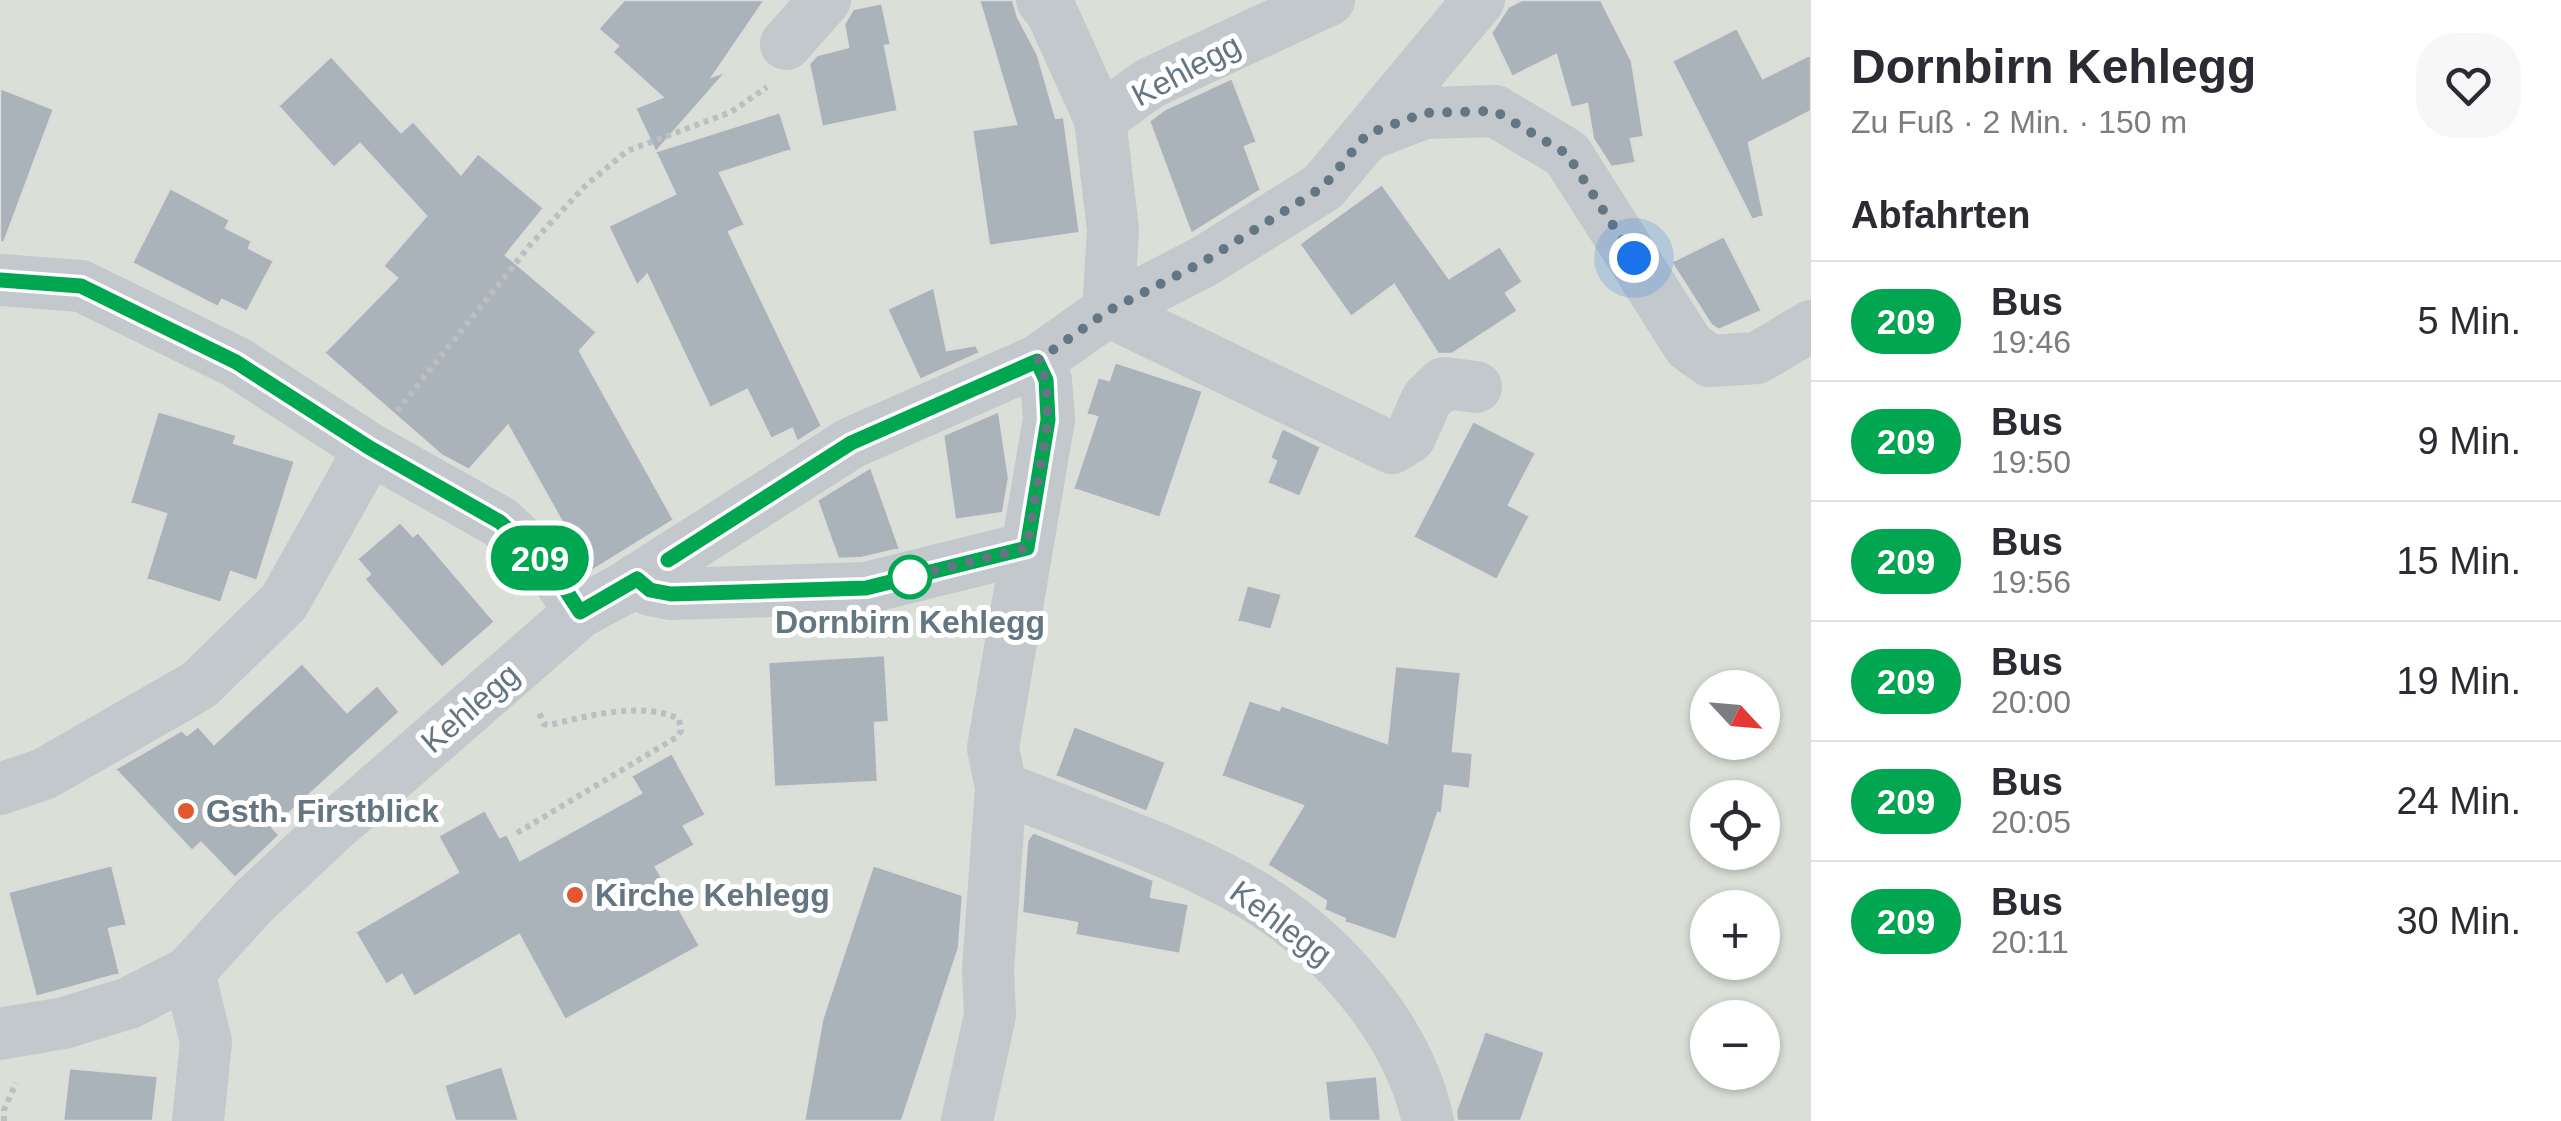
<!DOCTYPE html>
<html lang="de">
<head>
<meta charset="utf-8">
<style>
  body { margin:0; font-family:Helvetica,sans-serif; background:#f7f7f7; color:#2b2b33; height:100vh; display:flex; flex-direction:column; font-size:38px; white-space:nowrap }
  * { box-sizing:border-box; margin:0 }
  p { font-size:32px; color:#7c7c81 }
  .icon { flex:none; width:55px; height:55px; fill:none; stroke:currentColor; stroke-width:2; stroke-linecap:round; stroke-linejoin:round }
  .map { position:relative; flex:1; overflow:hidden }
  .drawer { display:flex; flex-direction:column; background:#fff; width:750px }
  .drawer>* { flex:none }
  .badge { padding:0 20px; border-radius:32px; font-size:35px; line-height:65px }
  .needle { width:65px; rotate:116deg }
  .buttons { position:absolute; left:1690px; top:670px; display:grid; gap:20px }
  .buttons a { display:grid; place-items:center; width:90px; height:90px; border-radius:50%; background:#fff; box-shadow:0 2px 8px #0004; font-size:50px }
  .you { position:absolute; width:50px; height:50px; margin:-25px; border:8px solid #fff; border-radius:50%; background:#1a73e8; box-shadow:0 0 0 15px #1a73e833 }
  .map>.badge { position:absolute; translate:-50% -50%; box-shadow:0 0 0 5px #fff }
  h2 { padding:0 40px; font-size:38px; line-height:90px }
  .round { display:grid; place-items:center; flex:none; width:105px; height:105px; border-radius:40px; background:#f7f7f7 }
  .head { display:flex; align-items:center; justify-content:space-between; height:170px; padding:0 40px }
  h1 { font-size:48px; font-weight:700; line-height:75px }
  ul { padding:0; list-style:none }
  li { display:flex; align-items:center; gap:30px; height:120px; padding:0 40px; border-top:2px solid #e1e1e2 }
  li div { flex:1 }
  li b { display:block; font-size:38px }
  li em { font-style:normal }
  li .badge { min-width:110px; font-weight:700; text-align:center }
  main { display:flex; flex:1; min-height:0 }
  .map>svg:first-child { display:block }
</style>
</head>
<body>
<main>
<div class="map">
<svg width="1811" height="1121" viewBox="0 0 1811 1121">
  <rect width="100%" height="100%" fill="#fafaf8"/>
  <!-- green -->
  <path fill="#dadfd7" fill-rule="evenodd" d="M 0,0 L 1811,0 L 1811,1121 L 0,1121 ZM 1708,688 L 1762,688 L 1762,742 L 1708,742 ZM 1708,798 L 1762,798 L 1762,852 L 1708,852 ZM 1708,908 L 1762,908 L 1762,962 L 1708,962 ZM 1708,1018 L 1762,1018 L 1762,1072 L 1708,1072 Z"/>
  <!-- building -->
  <path fill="#aab3b9" stroke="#dcdcda" stroke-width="2.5" d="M 624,0 L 765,0 L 713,76 L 727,71 L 657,151 L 780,112 L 792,150 L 720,173 L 745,225 L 729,232 L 822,426 L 797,442 L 792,429 L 771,439 L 747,390 L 710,408 L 647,275 L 637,286 L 608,226 L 675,194 L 635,108 L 662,97 L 612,52 L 618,46 L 598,29 Z
    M 979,0 L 1013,0 L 1018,17 L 1038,55 L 1056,118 L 1064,117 L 1080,233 L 989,246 L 972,130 L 1016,124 Z
    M 1522,0 L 1601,0 L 1632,61 L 1644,137 L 1631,139 L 1636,163 L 1611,167 L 1593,139 L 1587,104 L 1571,108 L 1556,55 L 1512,77 L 1491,33 L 1508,7 Z
    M 882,3 L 891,45 L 885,46 L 898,111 L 822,127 L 809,64 L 817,55 L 848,47 L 844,24 L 853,9 Z
    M 1737,28 L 1763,78 L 1811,54 L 1811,111 L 1749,143 L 1764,216 L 1752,220 L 1672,61 Z
    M 331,56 L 401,132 L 413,121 L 461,174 L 478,153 L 544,208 L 506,255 L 597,332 L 580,351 L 674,520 L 590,572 L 508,426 L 469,470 L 441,455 L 324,353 L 397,278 L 383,266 L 426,216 L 360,144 L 334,168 L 278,106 Z
    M 1232,78 L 1257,142 L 1245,147 L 1261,190 L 1191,234 L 1149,121 L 1165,109 Z
    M 0,88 L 54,109 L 4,243 L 0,242 Z
    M 1382,184 L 1449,278 L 1500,246 L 1523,282 L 1506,293 L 1518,311 L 1452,354 L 1438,354 L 1394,285 L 1351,317 L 1299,244 Z
    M 170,188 L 230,220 L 226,228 L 252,241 L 249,248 L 274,261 L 247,312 L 222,300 L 218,307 L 132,263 Z
    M 1724,236 L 1762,311 L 1719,330 L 1711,325 L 1671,262 Z
    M 934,287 L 947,350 L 976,345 L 980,353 L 920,380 L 887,309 Z
    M 1115,362 L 1203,391 L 1160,518 L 1073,489 L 1097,417 L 1086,414 L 1098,377 L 1109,380 Z
    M 158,411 L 237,435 L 234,443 L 295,461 L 257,581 L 231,572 L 221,603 L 146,579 L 166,514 L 130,503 Z
    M 999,411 L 1009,478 L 1003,513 L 955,520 L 943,435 Z
    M 1473,421 L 1536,453 L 1509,505 L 1530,516 L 1497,580 L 1413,537 Z
    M 1282,428 L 1321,447 L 1300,497 L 1267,483 L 1276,461 L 1270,458 Z
    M 871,467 L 900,549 L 862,558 L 838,559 L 817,500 Z
    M 400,522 L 413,536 L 418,532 L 495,622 L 442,668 L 364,579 L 370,574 L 357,559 Z
    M 1247,585 L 1282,594 L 1271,630 L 1237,621 Z
    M 885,655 L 889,722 L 875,723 L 878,782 L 774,787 L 768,662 Z
    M 302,663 L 347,712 L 377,685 L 400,712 L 273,828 L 280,835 L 235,878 L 201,843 L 192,851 L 115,769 L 182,730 L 187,735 L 198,726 L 214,744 Z
    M 1395,666 L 1461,672 L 1453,751 L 1473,753 L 1470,789 L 1445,786 L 1442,814 L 1438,813 L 1396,940 L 1344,922 L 1345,919 L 1324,910 L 1326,901 L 1267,865 L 1303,806 L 1221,776 L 1249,700 L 1279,710 L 1281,705 L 1387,743 Z
    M 1074,726 L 1166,762 L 1147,812 L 1055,776 Z
    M 672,753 L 706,815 L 684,826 L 695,845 L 656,867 L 700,946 L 565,1020 L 519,935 L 414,997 L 402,975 L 386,985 L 355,932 L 458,872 L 438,836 L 485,810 L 500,837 L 507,834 L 520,860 L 641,793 L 631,776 Z
    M 1033,832 L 1154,880 L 1151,897 L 1189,904 L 1180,954 L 1075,935 L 1077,923 L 1022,913 L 1027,841 Z
    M 112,865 L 127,925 L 109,929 L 120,974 L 36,997 L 8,892 Z
    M 873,865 L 963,895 L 959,948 L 902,1121 L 804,1121 L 822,1020 Z
    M 1485,1031 L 1545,1052 L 1521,1121 L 1457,1121 L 1456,1111 Z
    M 502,1066 L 519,1121 L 455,1121 L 444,1085 Z
    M 69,1068 L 158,1076 L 153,1121 L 63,1121 Z
    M 1377,1076 L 1381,1121 L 1329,1121 L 1325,1081 Z"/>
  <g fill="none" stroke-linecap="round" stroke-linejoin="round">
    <!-- path -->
    <path stroke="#bbbfc2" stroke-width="6" stroke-dasharray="5 5" stroke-linecap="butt" d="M 397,411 L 531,244 L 585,186 L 627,151 L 731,112 L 767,87
      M 517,833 L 677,737 L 681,731 L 679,719 C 643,701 587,716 549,725 L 544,724 L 539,712
      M 4,1121 L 4,1110 L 16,1083"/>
    <!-- minor -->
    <path stroke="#c3c8cc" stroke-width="52" d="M 1042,0 L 1052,13 L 1100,119 L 1113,230 L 1108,311
      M 786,44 L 825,0
      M 1100,119 L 1150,83 L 1329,0
      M 1367,135 L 1424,113 L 1495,111 L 1567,154 L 1689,346 L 1710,361 L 1757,358 L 1811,326
      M 0,280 L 81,286 L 236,362 L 370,449 L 500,522 L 554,572 L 580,612
      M 1108,311 L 1392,448 L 1410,437 L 1427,399 L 1444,383 L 1476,387
      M 637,579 L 650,590 L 671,594 L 866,588 L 1027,548
      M 1001,787 C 1081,820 1181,852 1254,896 C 1334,945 1408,1029 1428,1121
      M 0,789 L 44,774 L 199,685 L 284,602 L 370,449
      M 189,972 L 206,1042 L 198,1121
      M 0,1034 L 64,1023 L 129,1003 L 189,972 L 253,902 L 330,830 L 580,612 L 621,590 L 851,443 L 1037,361 L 1108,311 L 1203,262 L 1323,187 L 1479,0
      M 967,1121 L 990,1015 L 988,969 L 1001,787 L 993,748 L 1049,419 L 1046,380 L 1037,361"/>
  </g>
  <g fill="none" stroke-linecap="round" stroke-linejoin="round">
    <defs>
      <path id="line" d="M 0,280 L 81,286 L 236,362 L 370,448 L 500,522 L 554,572 L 580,612 L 637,579 L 650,590 L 671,594 L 866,588 L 1027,548 L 1048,420 L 1046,380 L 1037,361 L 851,443 L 668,560"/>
    </defs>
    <!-- line casing -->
    <use href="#line" stroke="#fff" stroke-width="22"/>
    <!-- line -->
    <use href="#line" stroke="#00a650" stroke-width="15"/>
    <!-- walk -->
    <path stroke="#657683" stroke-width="10" stroke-dasharray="0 18" d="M 910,577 L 896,580 L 1027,548 L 1048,420 L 1046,380 L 1037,361 L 1108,311 L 1203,262 L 1323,187 L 1367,134 L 1424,113 L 1495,111 L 1567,154 L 1634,258"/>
  </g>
  <!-- markers -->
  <circle fill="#fff" stroke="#00a650" stroke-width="5" cx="910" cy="577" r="20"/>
  <g fill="#e4572e" stroke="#fff" stroke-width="4">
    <circle cx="186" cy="811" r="10"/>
    <circle cx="575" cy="895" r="10"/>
  </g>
  <g text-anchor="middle" stroke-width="10" stroke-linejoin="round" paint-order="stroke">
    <!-- street labels -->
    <g font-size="32" fill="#657683" stroke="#fff">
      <text transform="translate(1186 70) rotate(-28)" y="11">Kehlegg</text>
      <text transform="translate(470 708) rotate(-41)" y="11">Kehlegg</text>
      <text transform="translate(1281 923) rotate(37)" y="11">Kehlegg</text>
    </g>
    <!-- stop labels -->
    <g font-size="32" font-weight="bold" fill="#657683" stroke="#fff">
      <text x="910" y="633">Dornbirn Kehlegg</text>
    </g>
    <!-- poi labels -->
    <g font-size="32" font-weight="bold" fill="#657683" stroke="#fff" text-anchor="start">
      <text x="206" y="822">Gsth. Firstblick</text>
      <text x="595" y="906">Kirche Kehlegg</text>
    </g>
  </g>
</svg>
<div class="buttons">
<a><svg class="needle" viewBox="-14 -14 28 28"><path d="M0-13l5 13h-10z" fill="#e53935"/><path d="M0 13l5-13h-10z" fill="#7c7c81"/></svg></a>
<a><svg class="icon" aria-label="locate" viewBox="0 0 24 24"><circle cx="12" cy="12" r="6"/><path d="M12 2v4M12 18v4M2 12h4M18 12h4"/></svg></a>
<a>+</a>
<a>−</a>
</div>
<div class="you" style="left:1634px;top:258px"></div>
<b class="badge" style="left:540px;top:558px;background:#00a650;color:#fff">209</b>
</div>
<section class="drawer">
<div class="head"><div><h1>Dornbirn Kehlegg</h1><p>Zu Fuß · 2 Min. · 150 m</p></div><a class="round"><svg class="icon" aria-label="heart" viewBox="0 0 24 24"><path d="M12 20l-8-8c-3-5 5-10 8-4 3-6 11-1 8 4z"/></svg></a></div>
<h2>Abfahrten</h2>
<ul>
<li><span class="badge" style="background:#00a650;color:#fff">209</span><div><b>Bus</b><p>19:46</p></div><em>5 Min.</em></li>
<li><span class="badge" style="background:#00a650;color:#fff">209</span><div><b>Bus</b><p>19:50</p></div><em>9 Min.</em></li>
<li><span class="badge" style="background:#00a650;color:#fff">209</span><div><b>Bus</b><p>19:56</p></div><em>15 Min.</em></li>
<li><span class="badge" style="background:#00a650;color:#fff">209</span><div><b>Bus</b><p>20:00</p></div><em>19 Min.</em></li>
<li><span class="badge" style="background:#00a650;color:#fff">209</span><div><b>Bus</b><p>20:05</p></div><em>24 Min.</em></li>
<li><span class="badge" style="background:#00a650;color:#fff">209</span><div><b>Bus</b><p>20:11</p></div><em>30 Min.</em></li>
</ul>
</section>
</main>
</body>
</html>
